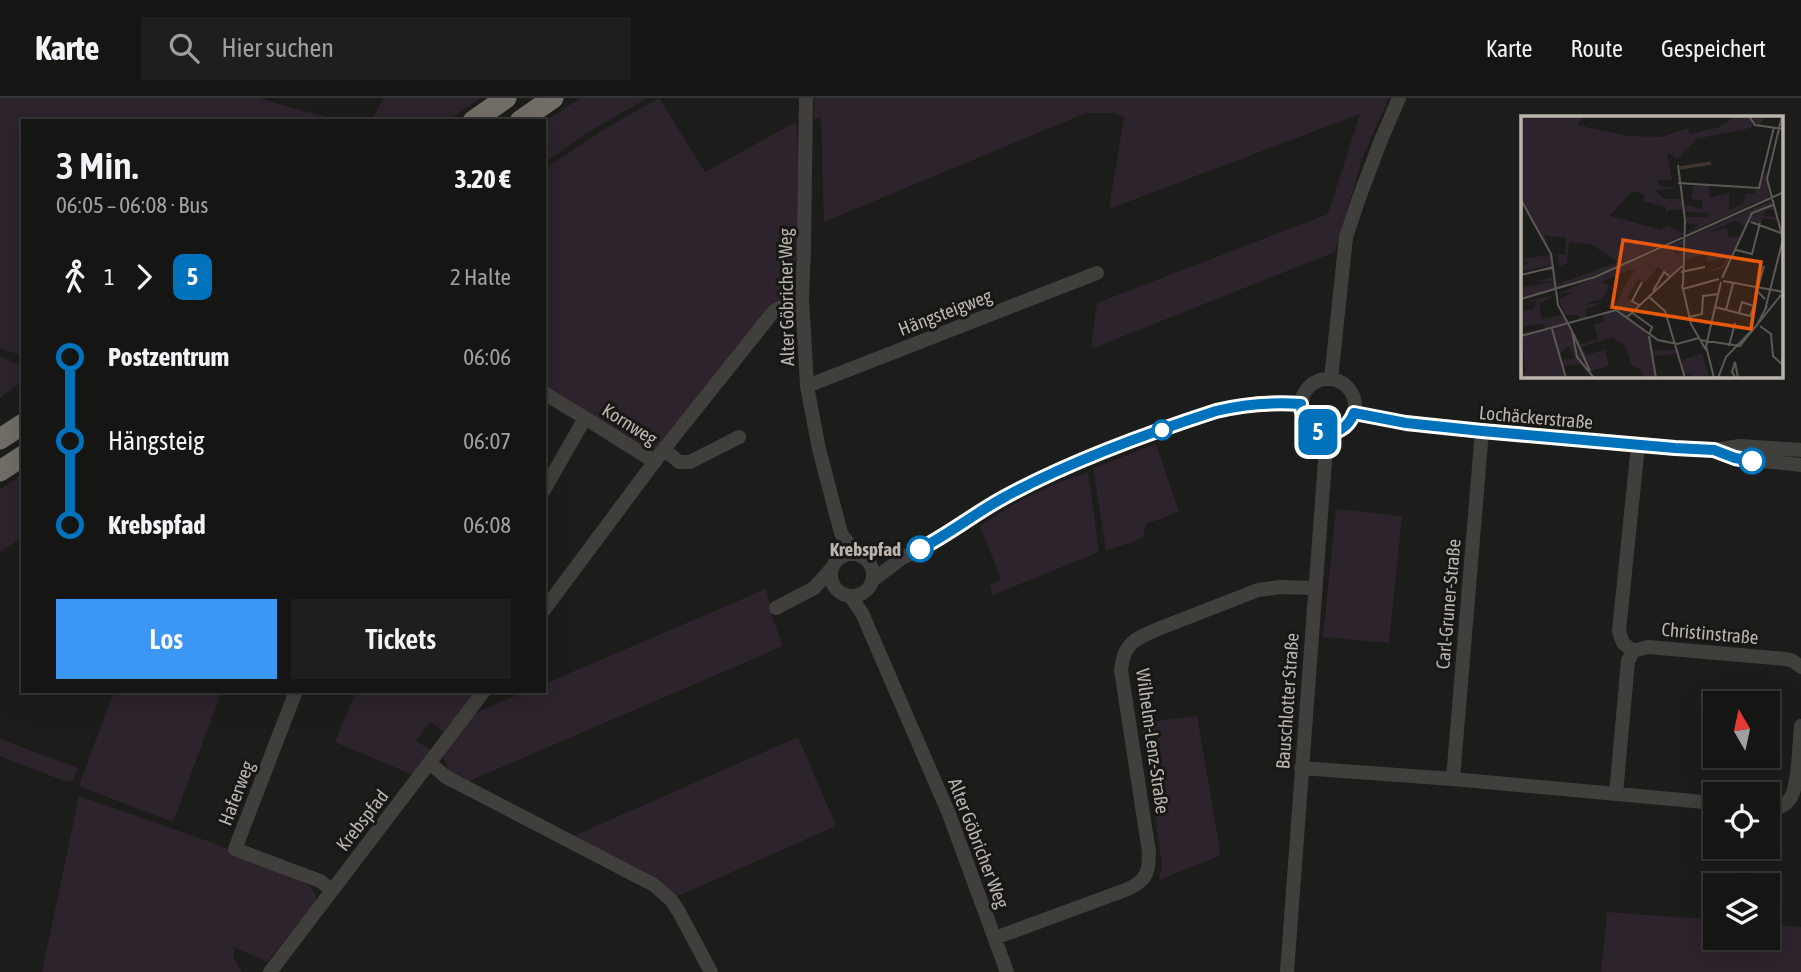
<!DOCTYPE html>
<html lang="de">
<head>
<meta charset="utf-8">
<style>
  body { margin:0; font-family:"Asap Condensed",sans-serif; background:#1e1e1d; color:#f1f3f6; height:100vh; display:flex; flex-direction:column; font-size:26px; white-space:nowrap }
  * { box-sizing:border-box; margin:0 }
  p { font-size:23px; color:#9d9fa0 }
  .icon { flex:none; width:38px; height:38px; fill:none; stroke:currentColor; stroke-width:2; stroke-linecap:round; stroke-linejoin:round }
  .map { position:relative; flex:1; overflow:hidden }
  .side { position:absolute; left:21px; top:21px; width:525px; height:574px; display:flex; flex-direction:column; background:#151514; border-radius:0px; box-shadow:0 7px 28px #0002,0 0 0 2px #343434 }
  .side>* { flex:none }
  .badge { padding:0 14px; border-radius:10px; font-size:24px; line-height:46px }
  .needle { width:46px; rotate:351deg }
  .tools { position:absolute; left:1703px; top:593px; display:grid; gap:14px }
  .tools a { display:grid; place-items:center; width:77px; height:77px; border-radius:0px; background:#151514; box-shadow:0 7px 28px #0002,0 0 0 2px #343434; font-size:35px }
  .map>.badge { position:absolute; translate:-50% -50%; box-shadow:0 0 0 4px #fff }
  .legs { display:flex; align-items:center; gap:10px; height:77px; padding:0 35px; font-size:23px }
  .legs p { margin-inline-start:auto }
  .overview { display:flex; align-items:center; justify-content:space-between; height:119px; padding:0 35px }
  h1 { font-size:38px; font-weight:600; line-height:52px }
  .action { display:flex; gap:14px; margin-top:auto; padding:14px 35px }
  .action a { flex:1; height:80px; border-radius:0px; background:#3b97f3; color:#fff; font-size:28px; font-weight:600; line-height:80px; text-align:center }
  .action a+a { background:#1e1e1d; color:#f1f3f6 }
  ul { padding:0 35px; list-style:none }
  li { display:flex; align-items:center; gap:24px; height:84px; font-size:26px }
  li i { display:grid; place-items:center; width:10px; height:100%; margin:0 9px; background:currentColor }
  li i::after { content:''; width:18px; height:18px; margin:-9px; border:5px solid; border-radius:50%; background:#151514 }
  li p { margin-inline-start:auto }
  li:first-child i { background:linear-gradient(#0000 50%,currentColor 0) }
  li:last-child i { background:linear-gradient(currentColor 50%,#0000 0) }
  header { display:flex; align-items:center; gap:42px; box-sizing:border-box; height:98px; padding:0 35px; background:#151514; border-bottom:2px solid #343434 }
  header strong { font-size:33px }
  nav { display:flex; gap:38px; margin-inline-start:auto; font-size:24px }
  .search { width:490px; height:63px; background:#1e1e1d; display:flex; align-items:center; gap:18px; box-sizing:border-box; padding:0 24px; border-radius:0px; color:#9d9fa0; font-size:26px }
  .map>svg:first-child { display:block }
</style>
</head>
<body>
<header>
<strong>Karte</strong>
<div class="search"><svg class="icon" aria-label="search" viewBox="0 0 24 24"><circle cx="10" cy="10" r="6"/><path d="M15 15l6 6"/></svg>Hier suchen</div>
<nav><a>Karte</a><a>Route</a><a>Gespeichert</a></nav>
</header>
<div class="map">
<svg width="1801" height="874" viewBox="0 0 1801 874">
  <rect width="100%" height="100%" fill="#1c1c1a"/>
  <!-- green -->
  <path fill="#2c232c" d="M 0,0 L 258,0 L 341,23 L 23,23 L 23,258 L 0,250 Z
    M 383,0 L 481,0 L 447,23 L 372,23 Z
    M 580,0 L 648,0 L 590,33 L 544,65 L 544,24 Z
    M 659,0 L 705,74 L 796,24 C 800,66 810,177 775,205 L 656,357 L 544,293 L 544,71 L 600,34 Z
    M 814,0 L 1389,0 L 1362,61 L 1335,154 L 1091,251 L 1097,205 L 1328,116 L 1360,16 L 1109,111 L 1124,19 L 1113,15 L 1086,15 L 824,124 L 821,20 L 814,21 Z
    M 0,258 L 23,268 L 23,283 L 0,300 Z
    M 1156,346 L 1179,414 L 1146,426 L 1143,440 L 1106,453 L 1093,370 Z
    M 1088,374 L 1099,454 L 993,497 L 990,487 L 1001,481 L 980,428 L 1019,403 L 1055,386 Z
    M 23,376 L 23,439 L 0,454 L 0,391 Z
    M 1336,411 L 1402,418 L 1389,545 L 1323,539 Z
    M 766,491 L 773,521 L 783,548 L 465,685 L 449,674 L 443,658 L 472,616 L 526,593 L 544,593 L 544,586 Z
    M 114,593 L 222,593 L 173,724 L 81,689 L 80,685 Z
    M 356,593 L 474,593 L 475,597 L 446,636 L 430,624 L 416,643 L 433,653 L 415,678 L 335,644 Z
    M 1197,618 L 1220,752 L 1219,758 L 1159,782 L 1162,767 L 1141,625 Z
    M 798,639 L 836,728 L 676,799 L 569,740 Z
    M 0,641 L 78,670 L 73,682 L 67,684 L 0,658 Z
    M 79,698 L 213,745 L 285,773 C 297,786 312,781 317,802 L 267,864 L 234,849 L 234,861 L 242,874 L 42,874 Z
    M 1607,814 L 1715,822 L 1715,840 L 1768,840 L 1768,826 L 1801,829 L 1801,874 L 1601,874 Z"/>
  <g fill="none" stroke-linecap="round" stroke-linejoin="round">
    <!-- minor -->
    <path stroke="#413f3b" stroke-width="14" d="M 806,0 L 804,150 L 802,200 L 807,288 L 819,351 L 841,435 L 856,456
      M1301 308a27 27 0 1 1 54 0a27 27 0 1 1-54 0Z
      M 1331,281 L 1346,139 L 1359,100 L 1381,42 L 1399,0
      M 807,288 L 1097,175
      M 544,295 L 585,320
      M 1354,315 L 1406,325 L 1482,333 L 1675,350 L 1714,352 L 1740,348 L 1801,352
      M 664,351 L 679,364 L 690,364 L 739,339
      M 1715,353 L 1735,360 L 1801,367
      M 544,392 L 585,320 L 655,364
      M831 477a21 21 0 1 1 42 0a21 21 0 1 1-42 0Z
      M 873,482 L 902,460 L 938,442 L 1001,401 L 1088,359 L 1216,313 L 1260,305 L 1301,306
      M 850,498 L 862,515 L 949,716 L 1007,874
      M 776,510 L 814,490 L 832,470
      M 544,512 L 664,351 L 774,213 L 783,208 L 802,208
      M 1633,553 L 1623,545 L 1619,533 L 1638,347
      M 296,593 L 235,751 L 320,783 L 332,792
      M 430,665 L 446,679 L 654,787 L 671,802 L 679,814 L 711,874
      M 1301,670 L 1453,681 L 1715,705
      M 1453,681 L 1482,333
      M 1616,696 L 1628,563 L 1633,553 L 1648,549 L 1786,561 L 1793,563 L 1801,569
      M 1768,710 C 1777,711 1786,708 1791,699 C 1799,686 1799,644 1801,628
      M 995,840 L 1128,791 C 1147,782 1149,774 1149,754 L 1121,572 C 1124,545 1134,541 1158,531 L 1258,492 L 1280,489 L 1314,490
      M 270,874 L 484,593
      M 1287,874 L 1327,336"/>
    <!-- highway -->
    <path stroke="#726d67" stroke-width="21" d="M 473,23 L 506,0
      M 520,23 L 553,0
      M 0,341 L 23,326
      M 0,373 L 23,358"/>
  </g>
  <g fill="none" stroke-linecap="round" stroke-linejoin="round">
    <defs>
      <path id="line-1" d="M 920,451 C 949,436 974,416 1003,400 C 1068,364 1145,336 1216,313 C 1245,306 1271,304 1301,306 C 1301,340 1342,346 1354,315 L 1406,325 L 1482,333 L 1675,350 L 1714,352 L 1735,360 L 1752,363"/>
    </defs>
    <!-- line-1 casing -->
    <use href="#line-1" stroke="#fff" stroke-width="16"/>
    <!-- line-1 -->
    <use href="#line-1" stroke="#0072bc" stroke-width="10"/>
  </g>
  <!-- markers -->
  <g fill="#fff" stroke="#0072bc" stroke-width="3.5">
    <circle cx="1162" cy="332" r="9"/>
    <circle cx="1752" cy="363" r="12"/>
    <circle cx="920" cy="451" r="12"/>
  </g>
  <g text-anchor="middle" stroke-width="6" stroke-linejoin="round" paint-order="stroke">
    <!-- street labels -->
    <g font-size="19" fill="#bbb4ac" stroke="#171715">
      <text transform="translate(786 199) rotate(-91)" y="7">Alter Göbricher Weg</text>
      <text transform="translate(945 214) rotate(-21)" y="7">Hängsteigweg</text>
      <text transform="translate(1536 319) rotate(5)" y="7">Lochäckerstraße</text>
      <text transform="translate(630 326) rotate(32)" y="7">Kornweg</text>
      <text transform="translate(1448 506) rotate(-85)" y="7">Carl-Gruner-Straße</text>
      <text transform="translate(1710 535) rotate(5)" y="7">Christinstraße</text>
      <text transform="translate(1287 603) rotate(-86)" y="7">Bauschlotter Straße</text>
      <text transform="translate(1153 643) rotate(82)" y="7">Wilhelm-Lenz-Straße</text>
      <text transform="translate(236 695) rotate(-69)" y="7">Haferweg</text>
      <text transform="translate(362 722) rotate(-52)" y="7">Krebspfad</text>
      <text transform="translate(979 745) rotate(69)" y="7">Alter Göbricher Weg</text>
    </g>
    <!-- stop labels -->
    <g font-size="19" font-weight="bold" fill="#bbb4ac" stroke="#171715" text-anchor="end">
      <text x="901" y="458">Krebspfad</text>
    </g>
  </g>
  <!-- overview -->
  <g transform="translate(1521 18)">
    <rect width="262" height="262" fill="#1c1c1a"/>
    <path d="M 0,0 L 64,0 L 56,9 L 107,20 L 140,21 L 167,12 L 169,18 L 198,11 L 214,0 L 245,1 L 238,9 L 232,5 L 230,12 L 175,23 L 157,43 L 146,37 L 151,64 L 138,64 L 136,69 L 157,73 L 134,74 L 143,83 L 161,83 L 163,93 L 147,94 L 145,98 L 145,91 L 122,85 L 124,78 L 111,75 L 89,100 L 141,114 L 145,109 L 164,118 L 83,156 L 36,172 L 37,168 L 97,146 L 70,128 L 48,126 L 46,147 L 39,150 L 36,138 L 44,139 L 45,122 L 23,119 L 31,137 L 0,84 ZM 246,54 L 248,81 L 165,118 L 178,109 L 165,107 L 164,101 L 187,101 L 187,97 L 164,96 L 164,89 L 181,93 L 181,84 L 170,83 L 173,68 L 188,69 L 189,82 L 208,77 L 208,94 L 223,87 L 224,78 L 233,78 ZM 250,85 L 253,94 L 244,94 L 242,100 L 254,101 L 257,105 L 242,102 L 240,107 L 230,105 L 224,111 L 214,104 L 189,116 L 206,112 L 207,122 L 220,119 L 203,152 L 183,157 L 202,149 L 205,142 L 186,146 L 185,138 L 164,144 L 165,122 ZM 164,123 L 164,128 L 153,132 L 155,138 L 163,136 L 160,149 L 148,160 L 137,151 L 124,167 L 117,163 L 106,182 L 116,188 L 106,199 L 128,220 L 130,235 L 157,233 L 158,238 L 131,240 L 134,262 L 122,262 L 120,254 L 111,250 L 104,230 L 91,221 L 61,231 L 65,239 L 84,234 L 88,250 L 69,255 L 60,248 L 43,250 L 41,244 L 54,242 L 47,230 L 39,238 L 45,262 L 2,262 L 3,255 L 10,253 L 4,253 L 0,213 L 1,217 L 24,212 L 22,208 L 0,211 L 0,196 L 13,193 L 15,185 L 0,186 L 34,179 L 18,188 L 21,203 L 41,199 L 60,228 L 77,223 L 73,208 L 83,206 L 81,198 L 94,193 L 100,178 L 88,171 L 81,183 L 62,189 L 83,186 L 64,193 L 66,202 L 59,204 L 57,199 L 44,199 L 38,183 L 54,176 L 36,178 ZM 108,154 L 114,154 L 100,176 L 81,166 ZM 27,133 L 33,151 L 34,173 L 0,182 L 0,172 L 33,165 L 13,166 L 32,161 L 32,155 L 19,155 L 31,149 L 0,155 L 0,150 L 8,148 L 0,143 L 29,139 ZM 181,238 L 188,259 L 166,262 L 173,257 L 163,259 L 161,244 Z" fill="#2c232c" fill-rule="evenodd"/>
    <path fill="none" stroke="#40342f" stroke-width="3.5" d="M 159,52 L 190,47"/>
    <path fill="none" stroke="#5c5954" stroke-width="2" d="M 228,0 L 234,9 L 263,13M 157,49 L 164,104 L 162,169M 157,67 L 238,72 L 253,11M 0,84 L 30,138 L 37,189 L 51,215 L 56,241 L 73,262M 230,106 L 260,117M 215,134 L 231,138 L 239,107M 243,150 L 236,175 L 244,183M 160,156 L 184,151M 0,159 L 33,151M 201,162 L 231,97 L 252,89M 202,165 L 263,176M 161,169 L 170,208 L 185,234M 162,173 L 198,163M 132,175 L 143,156 L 148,160M 127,180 L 144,195 L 164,262M 0,183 L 74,161 L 263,76M 118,189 L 111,185 L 121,166M 194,191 L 229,200 L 233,190 L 221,186 L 218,197M 205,194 L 212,168M 244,194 L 262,123 L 246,63 L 261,0M 110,196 L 131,211 L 128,219M 106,201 L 161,150M 168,201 L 181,198 L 182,180 L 197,178M 239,210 L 250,218 L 252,240 L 263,250M 31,213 L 45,262M 52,217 L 69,255M 0,220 L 95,194 L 137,224 L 156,228 L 178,222M 128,220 L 135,262M 179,224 L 219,230 L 260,179M 208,230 L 214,207M 0,231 L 1,262M 193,262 L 185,230 L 200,166M 197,262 L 205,241 L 236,209 L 246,190M 217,262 L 214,246 L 211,256 L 214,261 L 218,262"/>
    <path fill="#e8590c" fill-opacity="0.15" stroke="#e8590c" stroke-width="3.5" d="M 102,124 L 240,146 L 230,213 L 91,191 Z"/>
    <rect width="262" height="262" fill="none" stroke="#bbb4ac" stroke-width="3.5"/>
  </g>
</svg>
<div class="tools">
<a><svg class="needle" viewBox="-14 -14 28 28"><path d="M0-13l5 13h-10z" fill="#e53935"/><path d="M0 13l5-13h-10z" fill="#9d9fa0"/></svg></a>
<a><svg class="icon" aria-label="locate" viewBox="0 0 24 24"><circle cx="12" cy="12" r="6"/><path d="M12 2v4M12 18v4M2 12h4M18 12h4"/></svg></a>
<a><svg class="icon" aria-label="layers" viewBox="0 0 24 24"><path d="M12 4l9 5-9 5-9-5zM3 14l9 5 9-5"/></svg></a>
</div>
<b class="badge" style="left:1318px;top:334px;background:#0072bc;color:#fff">5</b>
<section class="side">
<div class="overview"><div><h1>3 Min.</h1><p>06:05 – 06:08 · Bus</p></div><b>3.20 €</b></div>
<div class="legs"><svg class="icon" aria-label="walk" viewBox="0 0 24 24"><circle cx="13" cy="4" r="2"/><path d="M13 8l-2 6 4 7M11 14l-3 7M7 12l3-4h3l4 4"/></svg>1<svg class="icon" aria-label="forward" viewBox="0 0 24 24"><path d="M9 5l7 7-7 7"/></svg><b class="badge" style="background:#0072bc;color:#fff">5</b><p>2 Halte</p></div>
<ul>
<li><i style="color:#0072bc"></i><b>Postzentrum</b><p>06:06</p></li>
<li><i style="color:#0072bc"></i><span>Hängsteig</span><p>06:07</p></li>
<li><i style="color:#0072bc"></i><b>Krebspfad</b><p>06:08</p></li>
</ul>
<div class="action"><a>Los</a><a>Tickets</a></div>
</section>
</div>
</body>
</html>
